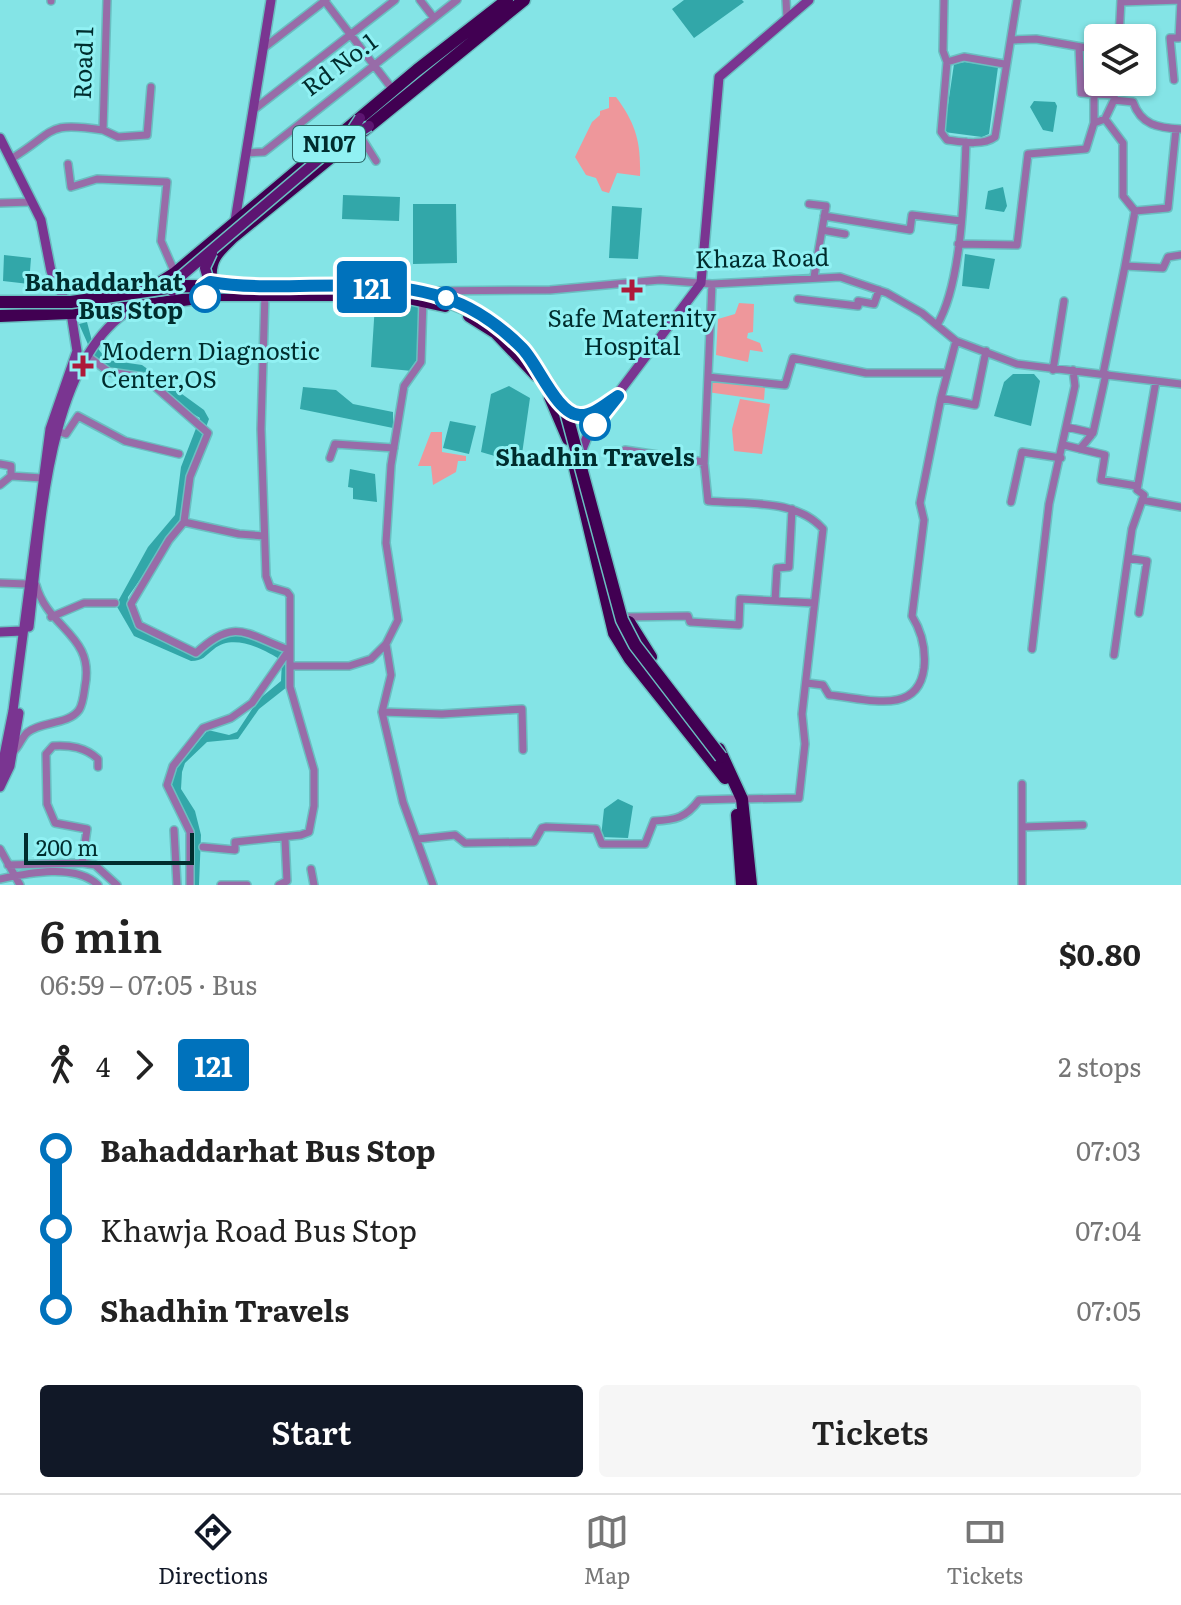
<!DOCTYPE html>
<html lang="en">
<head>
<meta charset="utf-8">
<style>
  body { margin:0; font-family:Literata,serif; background:#f6f6f6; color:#222; height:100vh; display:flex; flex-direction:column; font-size:30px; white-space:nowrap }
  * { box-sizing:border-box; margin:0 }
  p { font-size:26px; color:#767676 }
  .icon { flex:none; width:44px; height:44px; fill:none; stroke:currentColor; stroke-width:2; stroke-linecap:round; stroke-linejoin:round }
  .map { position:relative; height:885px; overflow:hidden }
  .sheet { display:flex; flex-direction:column; background:#fff; flex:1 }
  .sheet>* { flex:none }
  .badge { padding:0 16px; border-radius:6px; font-size:28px; line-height:52px }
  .fabs { position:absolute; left:1084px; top:24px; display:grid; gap:16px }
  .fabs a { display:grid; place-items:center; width:72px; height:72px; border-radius:8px; background:#fff; box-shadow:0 2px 6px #0004; font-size:40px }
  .scale { position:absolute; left:24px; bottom:20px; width:170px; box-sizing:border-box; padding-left:8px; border:4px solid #002d2e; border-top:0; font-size:22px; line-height:28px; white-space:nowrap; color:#002d2e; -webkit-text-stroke:6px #91f1f3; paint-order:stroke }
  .map>.badge { position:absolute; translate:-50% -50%; box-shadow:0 0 0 4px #fff }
  .legs { display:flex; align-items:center; gap:12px; height:88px; padding:0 40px; font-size:26px }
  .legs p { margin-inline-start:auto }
  .headline { display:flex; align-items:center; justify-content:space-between; height:136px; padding:0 40px }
  h1 { font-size:44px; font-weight:600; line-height:60px }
  .button { display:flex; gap:16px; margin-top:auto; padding:16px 40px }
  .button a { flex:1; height:92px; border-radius:8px; background:#111827; color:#fff; font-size:32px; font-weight:600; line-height:92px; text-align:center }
  .button a+a { background:#f6f6f6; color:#222 }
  ul { padding:0 40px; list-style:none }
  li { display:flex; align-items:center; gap:28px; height:80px; font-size:30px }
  li i { display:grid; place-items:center; width:12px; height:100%; margin:0 10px; background:currentColor }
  li i::after { content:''; width:20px; height:20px; margin:-10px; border:6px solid; border-radius:50%; background:#fff }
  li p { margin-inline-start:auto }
  li:first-child i { background:linear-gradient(#0000 50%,currentColor 0) }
  li:last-child i { background:linear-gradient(currentColor 50%,#0000 0) }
  .dock { display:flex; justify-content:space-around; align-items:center; height:112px; border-top:2px solid #e0e0e0; background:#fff; font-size:22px; color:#767676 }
  .dock a { display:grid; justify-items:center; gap:4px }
  .dock .on { color:#111827 }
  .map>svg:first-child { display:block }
</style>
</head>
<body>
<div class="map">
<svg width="1181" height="885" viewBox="0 0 1181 885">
  <rect width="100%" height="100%" fill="#84e4e6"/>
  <!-- green -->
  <path fill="#ee979b" d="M 609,97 L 616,97 C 636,124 641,142 640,176 L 617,173 L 609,193 L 602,191 L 596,178 L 586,175 L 575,157 L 592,122 L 600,115 L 600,111 L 609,108 Z
    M 739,303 L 754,304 L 753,332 L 748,333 L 747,338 L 760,343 L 763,352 L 750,350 L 748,362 L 716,355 L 718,319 L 735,314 Z
    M 709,379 L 765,387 L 764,400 L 707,392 Z
    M 740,399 L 770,404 L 762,454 L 734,451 L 732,429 Z
    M 431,432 L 442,432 L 442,452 L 466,456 L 466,461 L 458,461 L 456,472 L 433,485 L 431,466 L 418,466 Z"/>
  <!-- water -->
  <path fill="#32a7a9" d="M 684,0 L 742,0 L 744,2 L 694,38 L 672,9 Z
    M 965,62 L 998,67 L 989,134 L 982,137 L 944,132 L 954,64 Z
    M 1034,101 L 1055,102 L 1057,106 L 1053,132 L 1043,130 L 1030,107 Z
    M 1003,187 L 1007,206 L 1004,212 L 985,209 L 988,191 Z
    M 343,195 L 400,197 L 399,221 L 342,219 Z
    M 413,204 L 456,204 L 457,263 L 413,264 Z
    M 612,206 L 642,208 L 638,259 L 609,258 Z
    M 965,254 L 995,259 L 989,289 L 962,286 Z
    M 4,255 L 31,258 L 29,284 L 3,281 Z
    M 375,304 L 420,305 L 418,366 L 412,371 L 371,367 Z
    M 87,322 L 92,341 L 107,360 L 142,365 L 204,410 L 209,419 L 188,476 L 184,516 L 128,597 C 125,630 171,641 194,653 C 229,627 252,629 287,656 L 287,687 L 259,709 L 238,739 L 207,742 L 185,763 L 182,772 L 181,789 L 195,811 L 201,835 L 199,885 L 191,885 L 190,826 L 170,784 L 173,771 L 208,730 L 229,735 L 237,732 L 258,700 L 281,681 L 282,661 C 265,649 233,633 214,649 C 205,656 203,661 191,661 L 134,636 L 116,605 L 148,547 L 175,515 L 181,467 L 200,418 L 176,404 L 150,379 L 112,371 L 94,358 L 79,324 Z
    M 1013,374 L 1034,374 L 1040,381 L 1031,426 L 994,416 L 1004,382 Z
    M 509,386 L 530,398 L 522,454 L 507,453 L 505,459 L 481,452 L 491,394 Z
    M 303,387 L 336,390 L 353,404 L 393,412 L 393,428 L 300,409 Z
    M 450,421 L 476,426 L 469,454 L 443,448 Z
    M 350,469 L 375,474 L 377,502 L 353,499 L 353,488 L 348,487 Z
    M 618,799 L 633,806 L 628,838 L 601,837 L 604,809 Z"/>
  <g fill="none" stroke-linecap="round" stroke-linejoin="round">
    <defs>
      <path id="street" d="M 107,0 L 103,130 L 118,137 L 147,135 L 151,87
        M 324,0 L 393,90
        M 420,0 L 434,18
        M 786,0 L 787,18
        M 944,0 L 943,51 L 947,62 L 941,132 L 947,140 C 962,142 983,146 995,137 L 1017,0
        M 51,1 L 51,0
        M 1121,2 L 1181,0
        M 1119,38 L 1121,0
        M 1013,40 L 1036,39 L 1098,50
        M 265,47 L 326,0
        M 1079,47 L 1081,93 L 1094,94
        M 947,62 L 964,57 L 1004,64
        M 1174,80 L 1170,38 L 1179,38 L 1181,0
        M 1115,82 L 1114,100 L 1105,119 L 1123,143 L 1123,196 L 1135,211 L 1125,266
        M 1114,100 L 1133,102 C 1141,125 1158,128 1181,129
        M 256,108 L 395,0
        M 1094,123 L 1094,94 L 1114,95
        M 359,134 L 376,161
        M 246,153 L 264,152 L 457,0
        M 11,159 C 57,131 45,121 103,130
        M 68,164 L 71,187 L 97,179 L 167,182 L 161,241 L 175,273
        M 0,203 L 32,202
        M 809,204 L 826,206 L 814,277
        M 1135,211 L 1168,208 L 1176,129
        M 824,216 L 910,230 L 912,215 L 961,221
        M 822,230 L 845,234
        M 958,244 L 1017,245 L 1028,154 L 1086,149 L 1094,123 L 1105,119
        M 428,291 L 550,290 L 660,280 L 712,284 L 840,277 L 887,293 L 922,313 L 956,341 L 1017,364 L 1181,384
        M 798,299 L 858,306 L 858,301 L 874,304 L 879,290
        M 937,325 C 962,283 964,192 966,142
        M 86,355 L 109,372 L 144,377 L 208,433 L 190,477 L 184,522 L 169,540 L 131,604 L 139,625 L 196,653 C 235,616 247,635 289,650
        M 1053,370 L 1064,301
        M 1103,374 L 1125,266 L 1163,268 L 1168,257 L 1181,255
        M 708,377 L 785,385 L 793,358 L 866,373 L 947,373
        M 941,398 L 975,405 L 986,351
        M 1067,427 L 1093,433
        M 57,431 L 66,434 L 78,416 L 125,441 L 179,454
        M 1064,445 L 1105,455 L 1101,480 L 1137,486
        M 1080,449 L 1093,433 L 1106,374
        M 625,450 L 704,462 L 708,501 C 746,505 796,498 823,529 L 802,714 L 805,744 L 799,798 L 742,799
        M 330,458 L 335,444 L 394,448
        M 0,464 L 11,466 L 11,476
        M 704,466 L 712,284
        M 0,485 L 11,476 L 42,478
        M 1142,500 L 1181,507
        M 1011,502 L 1022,452 L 1061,458
        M 184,522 L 239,534 L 264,536
        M 1128,558 L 1147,561 L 1139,613
        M 0,583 L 27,584
        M 775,601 L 777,568 L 789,567 L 792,509
        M 51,617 L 84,603 L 115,603
        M 627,617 L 688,616 L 690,622 L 739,625 L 740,599 L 814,603
        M 386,644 L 391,675 L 382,712 L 403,802 L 433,885
        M 1032,649 L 1049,504 L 1075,386 L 1073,370
        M 1114,655 L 1132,529 L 1144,495 L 1137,490 L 1156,381
        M 292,666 L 349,666 L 371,659 L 386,644 L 398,620 L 386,543 L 391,465 L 404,386 L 421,362 L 423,300
        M 807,683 L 823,685 L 829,695 C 865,698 918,717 924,668 C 926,648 922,632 912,616 L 924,520 L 920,503 L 941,398 L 956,341
        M 382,712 L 442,714 L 522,709 L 523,750
        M 13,752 C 20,746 22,736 28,732 C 42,721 68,725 79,710 C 83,704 84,693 85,686 C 95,635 48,629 36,585
        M 98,767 L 98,759 C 85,747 70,745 53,746 L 46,754 L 47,804 L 55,823 L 87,829 L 82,863 L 95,865 L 117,885
        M 1022,827 L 1083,825
        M 174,830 L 177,885
        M 418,839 L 455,835 L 465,843 L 534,842 L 542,828 L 546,827 L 596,829 L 602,844 L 645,844 L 654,821 C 675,820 686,818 699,800 L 735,799
        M 203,847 L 235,850 L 235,842 L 301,835 L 309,832 L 314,806 L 314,770 L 290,687 L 290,596 L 287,592 L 270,587 L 266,576 L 261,429 L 265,293
        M 0,849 L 20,885
        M 8,865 L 82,863
        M 311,869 L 314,885
        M 0,879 C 28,873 76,863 98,885
        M 190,885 L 190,832 L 167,785 L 173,766 L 203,728 L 231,718 L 252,703 L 289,650
        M 221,885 L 247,885
        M 279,885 L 287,881 L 285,839
        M 1022,885 L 1022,784"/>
      <path id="secondary" d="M 0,138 L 41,220 L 51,271 L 71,313 L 77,351 L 50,429 L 13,711 L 0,776
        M 235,221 L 271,0
        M 564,408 L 584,415 L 608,402
        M 579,457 L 589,432 L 701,283 L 719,77 L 809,0
        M 29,627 C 40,536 45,362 131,309
        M 0,632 L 22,631
        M 0,787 L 10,766 L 19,713"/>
      <path id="highway" d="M 229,285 L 219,284 L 211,278 C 209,258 220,250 233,237 L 524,0
        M 150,289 L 175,273 L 417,70 L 507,0
        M 220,295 L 394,295 L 445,306
        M 0,316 L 93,312 L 205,297
        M 469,316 L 496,333 L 536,375
        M 550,397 L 568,439
        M 575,468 L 614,633 L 630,659 L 725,778
        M 629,622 L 651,657
        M 719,749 L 742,799 L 751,885
        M 737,815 L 742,885"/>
    </defs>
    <!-- street casing -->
    <use href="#street" stroke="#6abfc1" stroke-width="10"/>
    <!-- secondary casing -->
    <use href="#secondary" stroke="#6abfc1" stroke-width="12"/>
    <!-- highway casing -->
    <use href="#highway" stroke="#6abfc1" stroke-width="15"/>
    <!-- street -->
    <use href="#street" stroke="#986ca8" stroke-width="7"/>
    <!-- secondary -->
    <use href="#secondary" stroke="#7a3591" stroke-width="9"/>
    <!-- highway -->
    <use href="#highway" stroke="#410052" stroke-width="12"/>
    <defs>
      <path id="primary-bridge" d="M 350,138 L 369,126
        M 212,253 L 205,268 L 212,292
        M 172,291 L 180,277 L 351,132 L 360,118"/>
      <path id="highway-bridge" d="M 0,302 L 71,302 L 181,286 L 375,287 L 430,294 L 476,313 L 502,329 L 530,356 L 566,412 L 622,620 L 635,645 L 721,757"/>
    </defs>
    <!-- primary-bridge casing -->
    <use href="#primary-bridge" stroke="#6abfc1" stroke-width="13" stroke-linecap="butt"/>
    <!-- highway-bridge casing -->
    <use href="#highway-bridge" stroke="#6abfc1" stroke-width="15" stroke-linecap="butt"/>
    <!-- primary-bridge -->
    <use href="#primary-bridge" stroke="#5d1572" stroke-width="10"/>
    <!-- highway-bridge -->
    <use href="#highway-bridge" stroke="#410052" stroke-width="12"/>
  </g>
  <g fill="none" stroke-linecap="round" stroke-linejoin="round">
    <defs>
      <path id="line-1" d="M 205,297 L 204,286 L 210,282 C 295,296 390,268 469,308 C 488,318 507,333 522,348 C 538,364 557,415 580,415 C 593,416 607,403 618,396 L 595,425"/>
    </defs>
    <!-- line-1 casing -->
    <use href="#line-1" stroke="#fff" stroke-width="18"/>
    <!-- line-1 -->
    <use href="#line-1" stroke="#0072bc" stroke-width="12"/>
  </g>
  <!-- markers -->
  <g fill="#ae1939" stroke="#91f1f3" stroke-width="3">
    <path d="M628 278h8v8h8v8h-8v8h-8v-8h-8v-8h8z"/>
    <path d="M79 354h8v8h8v8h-8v8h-8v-8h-8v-8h8z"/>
  </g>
  <g fill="#fff" stroke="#0072bc" stroke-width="4">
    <circle cx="205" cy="297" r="14"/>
    <circle cx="446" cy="298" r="10"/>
    <circle cx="595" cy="425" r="14"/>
  </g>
  <g text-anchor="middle" stroke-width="6" stroke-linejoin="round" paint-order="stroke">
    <!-- shield labels -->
    <rect fill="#91f1f3" stroke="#2c6869" stroke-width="2" x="293" y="126" width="72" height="36" rx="6"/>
    <g font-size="22" font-weight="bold" fill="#002d2e">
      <text x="329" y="152">N107</text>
    </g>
    <!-- street labels -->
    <g font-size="24" fill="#002d2e" stroke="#91f1f3">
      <text transform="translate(84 63) rotate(-88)" y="8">Road 1</text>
      <text transform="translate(340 65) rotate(-37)" y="8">Rd No.1</text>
      <text transform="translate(762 259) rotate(-1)" y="8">Khaza Road</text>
    </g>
    <!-- stop labels -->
    <g font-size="24" font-weight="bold" fill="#002d2e" stroke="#91f1f3" text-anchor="end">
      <text x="183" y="291">Bahaddarhat<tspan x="183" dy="28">Bus Stop</tspan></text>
      <text x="595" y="466" text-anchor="middle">Shadhin Travels</text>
    </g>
    <!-- poi labels -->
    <g font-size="24" fill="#002d2e" stroke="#91f1f3">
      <text x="632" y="327">Safe Maternity<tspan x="632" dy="28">Hospital</tspan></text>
      <text x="101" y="360" text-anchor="start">Modern Diagnostic<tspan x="101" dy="28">Center,OS</tspan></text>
    </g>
  </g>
</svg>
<div class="fabs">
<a><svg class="icon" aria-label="layers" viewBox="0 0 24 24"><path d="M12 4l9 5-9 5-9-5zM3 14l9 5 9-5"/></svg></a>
</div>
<div class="scale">200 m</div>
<b class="badge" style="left:372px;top:287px;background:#0072bc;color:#fff">121</b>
</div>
<section class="sheet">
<div class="headline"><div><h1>6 min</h1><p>06:59 – 07:05 · Bus</p></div><b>$0.80</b></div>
<div class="legs"><svg class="icon" aria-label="walk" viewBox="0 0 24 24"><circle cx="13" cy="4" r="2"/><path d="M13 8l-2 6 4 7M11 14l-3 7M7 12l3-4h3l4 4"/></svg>4<svg class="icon" aria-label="forward" viewBox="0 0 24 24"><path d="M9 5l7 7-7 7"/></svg><b class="badge" style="background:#0072bc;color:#fff">121</b><p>2 stops</p></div>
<ul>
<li><i style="color:#0072bc"></i><b>Bahaddarhat Bus Stop</b><p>07:03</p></li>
<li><i style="color:#0072bc"></i><span>Khawja Road Bus Stop</span><p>07:04</p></li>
<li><i style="color:#0072bc"></i><b>Shadhin Travels</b><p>07:05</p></li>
</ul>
<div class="button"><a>Start</a><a>Tickets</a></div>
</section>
<nav class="dock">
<a class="on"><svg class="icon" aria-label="directions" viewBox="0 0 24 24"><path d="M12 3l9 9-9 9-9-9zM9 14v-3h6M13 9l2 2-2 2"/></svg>Directions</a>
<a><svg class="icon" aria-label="map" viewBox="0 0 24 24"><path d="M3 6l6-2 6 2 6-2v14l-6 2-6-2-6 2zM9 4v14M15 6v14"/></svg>Map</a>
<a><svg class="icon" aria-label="tickets" viewBox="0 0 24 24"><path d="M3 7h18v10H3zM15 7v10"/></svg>Tickets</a>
</nav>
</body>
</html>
